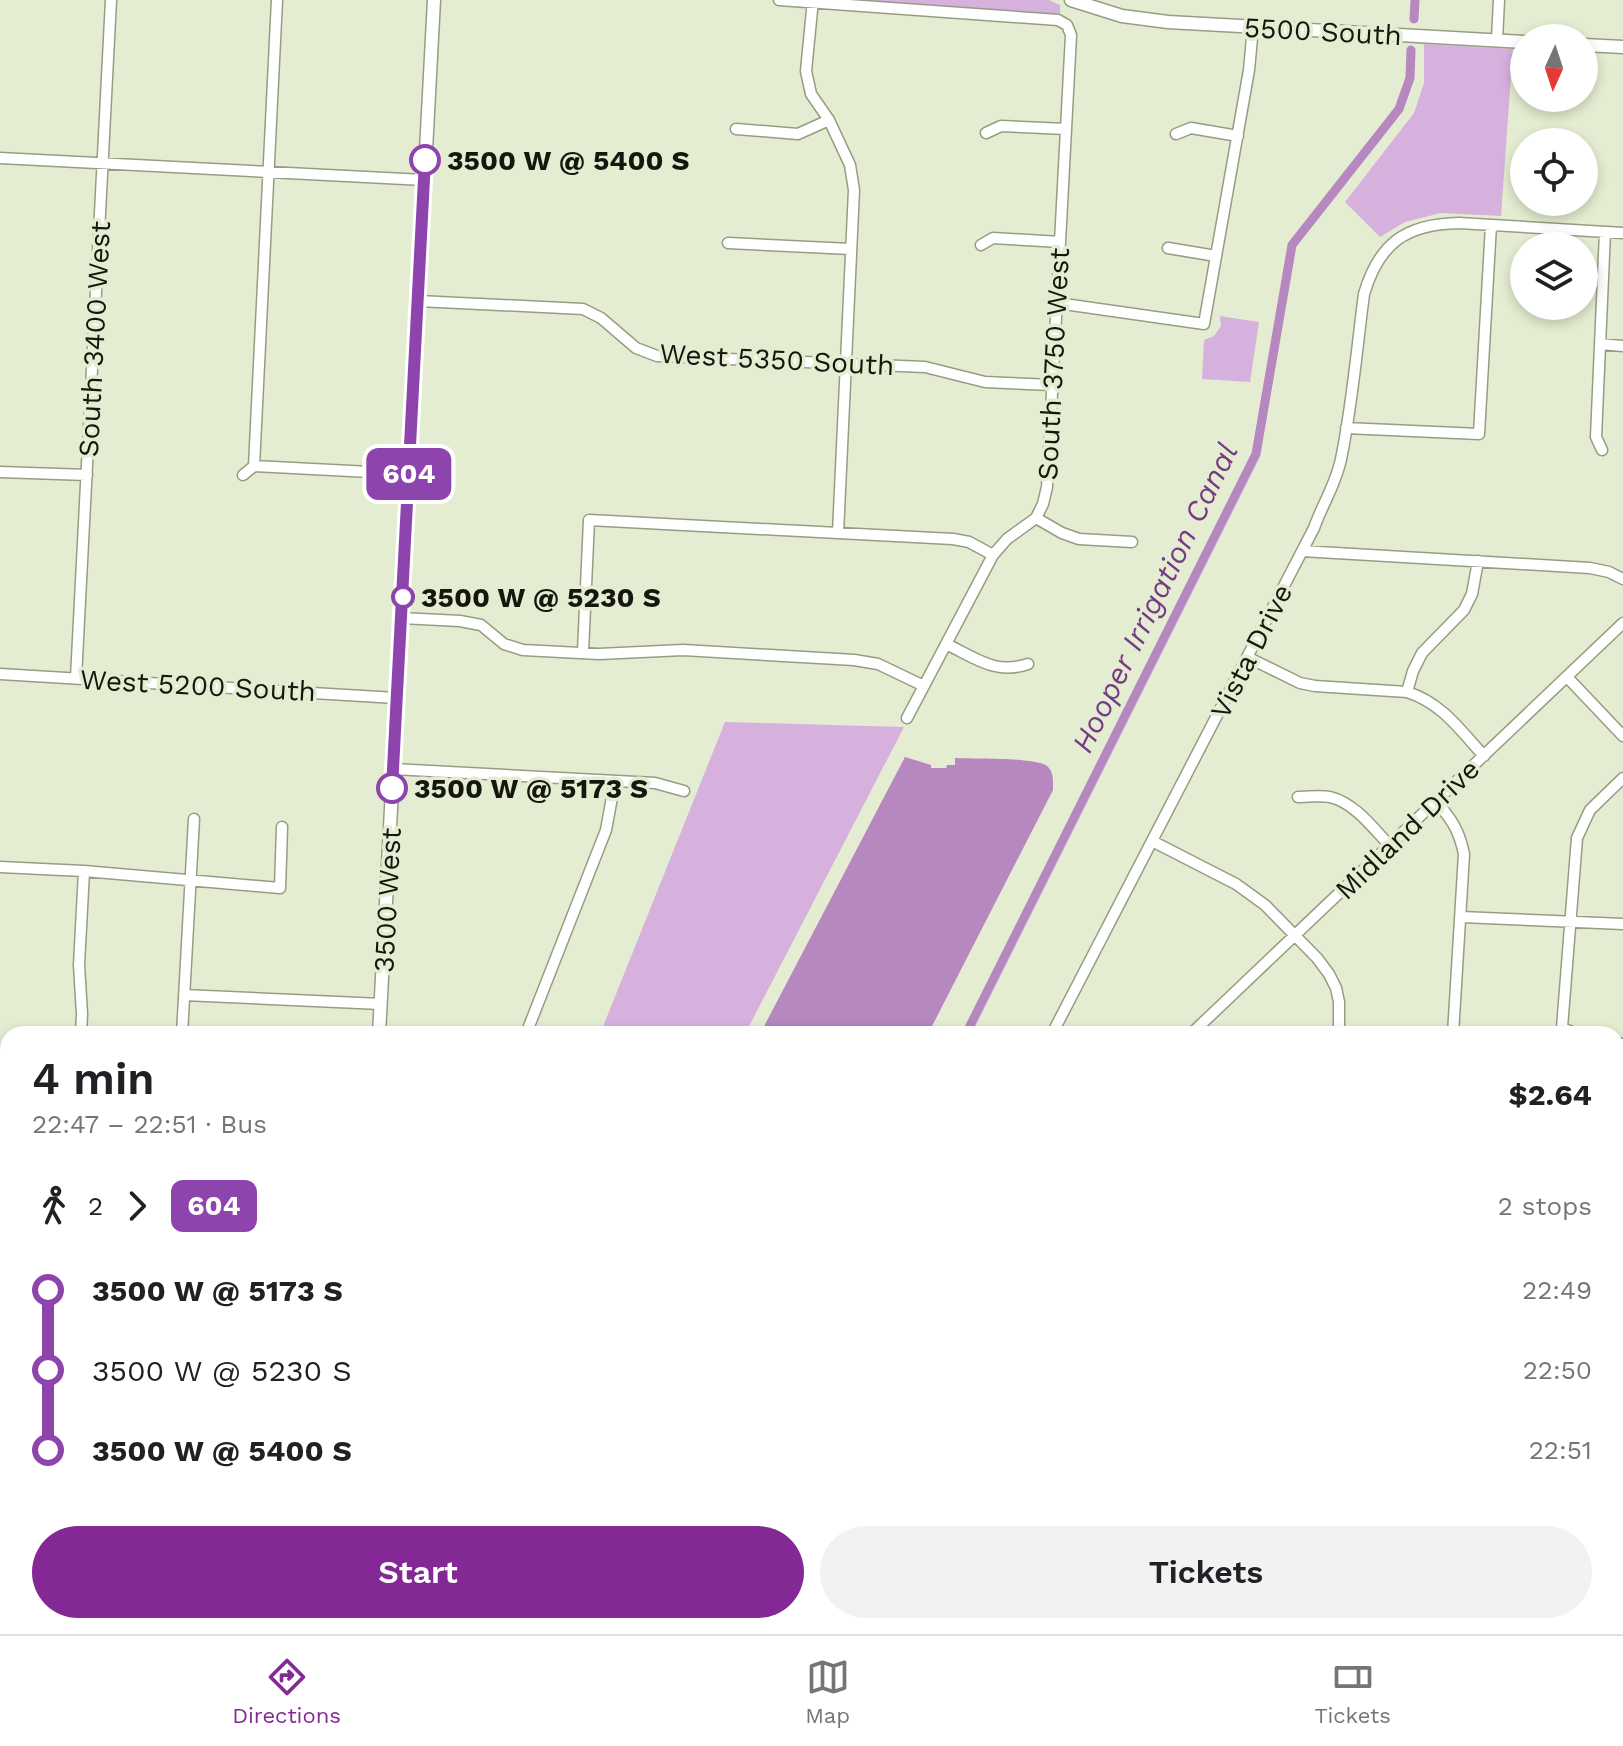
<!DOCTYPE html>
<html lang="en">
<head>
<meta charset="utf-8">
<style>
  body { margin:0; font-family:"Work Sans",sans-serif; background:#f2f2f2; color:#202124; height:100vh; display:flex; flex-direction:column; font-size:30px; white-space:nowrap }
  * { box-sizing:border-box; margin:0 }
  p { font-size:26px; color:#757577 }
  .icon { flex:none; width:44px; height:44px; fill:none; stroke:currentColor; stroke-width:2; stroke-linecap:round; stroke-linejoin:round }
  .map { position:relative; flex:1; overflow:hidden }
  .panel { position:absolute; left:0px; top:1026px; width:1624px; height:608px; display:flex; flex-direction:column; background:#fff; border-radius:24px 24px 0 0; box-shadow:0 4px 12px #0003 }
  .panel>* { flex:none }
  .badge { padding:0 16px; border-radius:12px; font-size:28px; line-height:52px }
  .needle { width:52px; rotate:183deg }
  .fabs { position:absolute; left:1510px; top:24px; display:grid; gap:16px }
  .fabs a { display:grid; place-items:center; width:88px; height:88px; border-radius:50%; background:#fff; box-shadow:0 4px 12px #0003; font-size:40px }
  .map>.badge { position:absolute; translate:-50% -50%; box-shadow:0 0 0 4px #fff }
  .legs { display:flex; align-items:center; gap:12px; height:88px; padding:0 32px; font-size:26px }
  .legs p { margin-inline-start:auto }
  .overview { display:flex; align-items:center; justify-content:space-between; height:136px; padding:0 32px }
  h1 { font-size:44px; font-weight:600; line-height:60px }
  .button { display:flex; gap:16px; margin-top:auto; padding:16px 32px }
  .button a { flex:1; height:92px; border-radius:48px; background:#832894; color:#fff; font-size:32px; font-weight:600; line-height:92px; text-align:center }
  .button a+a { background:#f2f2f2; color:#202124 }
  ul { padding:0 32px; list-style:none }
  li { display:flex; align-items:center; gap:28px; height:80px; font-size:30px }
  li i { display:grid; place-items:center; width:12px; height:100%; margin:0 10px; background:currentColor }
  li i::after { content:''; width:20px; height:20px; margin:-10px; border:6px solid; border-radius:50%; background:#fff }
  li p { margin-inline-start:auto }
  li:first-child i { background:linear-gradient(#0000 50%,currentColor 0) }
  li:last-child i { background:linear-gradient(currentColor 50%,#0000 0) }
  .tabs { display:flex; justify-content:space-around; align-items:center; height:112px; border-top:2px solid #e0e0e0; background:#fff; font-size:22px; color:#757577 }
  .tabs a { display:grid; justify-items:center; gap:4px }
  .tabs .on { color:#832894 }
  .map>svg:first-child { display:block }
</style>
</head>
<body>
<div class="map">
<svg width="1623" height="1634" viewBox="0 0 1623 1634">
  <rect width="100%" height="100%" fill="#e4edd1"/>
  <!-- green -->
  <path fill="#d7b1de" d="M 819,0 L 1049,0 L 1060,5 L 1060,16 Z
    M 1424,44 L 1513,49 L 1501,216 L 1441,213 L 1405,222 L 1380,237 L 1345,202 L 1414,113 L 1424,83 Z
    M 1220,316 L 1259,322 L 1250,382 L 1202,379 L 1204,340 L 1214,336 L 1221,326 Z
    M 725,722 L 904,727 L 745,1034 L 600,1034 Z"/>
  <!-- water -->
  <path fill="#b787c0" d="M 905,757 L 931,765 L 931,768 L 946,768 L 947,765 L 955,765 L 955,758 C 973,759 1035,757 1047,766 C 1054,772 1053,781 1053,790 L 928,1034 L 760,1034 Z"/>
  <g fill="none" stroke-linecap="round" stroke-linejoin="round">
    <!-- canal -->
    <path stroke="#b787c0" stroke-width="9" d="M 1414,19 L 1415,0
      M 966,1034 L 1256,454 L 1292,245 L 1399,109 L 1410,78 L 1411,50
      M 605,1634 L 614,1626"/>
    <defs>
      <path id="minor" d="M 779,0 L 1058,20 L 1067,25 L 1071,35 L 1047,487 L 1043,504 L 1036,518 L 1007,539 L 993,555 L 907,718
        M 813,0 L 806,71 L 811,94 L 829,120 L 850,165 L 854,190 L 838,533
        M 1497,40 L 1499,0
        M 736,129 L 798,134 L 829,120
        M 986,133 L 1001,126 L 1066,129
        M 1176,134 L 1191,128 L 1238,136
        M 0,158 L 424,180
        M 728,243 L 851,249
        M 981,245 L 993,238 L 1060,242
        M 1168,248 L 1216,256
        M 418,301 L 583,309 L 601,318 L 636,348 L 657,356 L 925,367 L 985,382 L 1052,385
        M 1057,303 L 1204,324 L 1249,70 L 1253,27
        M 1600,344 L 1623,346
        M 1346,428 L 1479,434 L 1491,225
        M 1602,450 L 1596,437 L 1605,232
        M 254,466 L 277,0
        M 254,466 L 409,474
        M 0,472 L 87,475
        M 243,475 L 254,466
        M 1036,518 L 1062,533 L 1079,539 L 1132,542
        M 1302,551 L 1590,568 L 1609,572 L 1623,579
        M 401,618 L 460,621 L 481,625 L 504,644 L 523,650 L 599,654 L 683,650 L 854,660 L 878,664 L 924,686
        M 946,644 C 976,658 995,675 1028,664
        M 583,652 L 589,520 L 953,539 L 969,542 L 993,555
        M 1247,657 L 1300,683 L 1315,686 L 1407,692 C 1442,703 1460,730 1484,756
        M 0,674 L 396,698
        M 1567,677 L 1623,736
        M 76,678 L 111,0
        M 1407,692 L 1413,671 L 1422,653 L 1464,610 L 1472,594 L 1478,561
        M 393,769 L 655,783 L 684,791
        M 1298,797 C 1308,797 1320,795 1330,797 C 1355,803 1373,828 1390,846
        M 1436,801 C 1452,820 1459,830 1464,854 L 1453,1034
        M 1152,841 L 1236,884 L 1265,905 L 1317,958 L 1329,974 L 1336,988 L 1339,1002 L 1339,1034
        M 0,867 L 84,871 L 280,888 L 282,827
        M 1461,917 L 1623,924
        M 184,995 L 381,1004
        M 1562,1028 L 1577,1034
        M 81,1034 L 82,1014 L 79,965 L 84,871
        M 182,1034 L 194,819
        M 526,1034 L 606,830 L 615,781
        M 1052,1034 L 1314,528 C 1322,505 1336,484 1341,459 C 1352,407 1357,347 1364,294 C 1379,243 1406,224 1459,223 L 1623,233
        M 1191,1034 L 1623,623
        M 1559,1034 L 1562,1028 L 1577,838 L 1590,810 L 1623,778
        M 1616,1043 L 1623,1044
        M 0,1064 L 8,1064
        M 1616,1152 L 1623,1152
        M 1616,1259 L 1623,1259
        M 0,1568 L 8,1569
        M 960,1627 L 1075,1634
        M 16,1634 L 16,1626
        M 561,1634 L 569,1626
        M 863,1634 L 863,1626
        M 1188,1634 L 1188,1626
        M 1303,1634 L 1304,1626
        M 1417,1634 L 1418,1626
        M 1531,1634 L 1531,1626"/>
      <path id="major" d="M 1071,0 L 1122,16 L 1168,22 L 1524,42
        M 1584,45 L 1623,47
        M 379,1034 L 434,0
        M 348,1634 L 348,1626"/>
    </defs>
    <!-- minor casing -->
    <use href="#minor" stroke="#969d84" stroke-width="13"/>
    <!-- major casing -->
    <use href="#major" stroke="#969d84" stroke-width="15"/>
    <!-- minor -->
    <use href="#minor" stroke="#fff" stroke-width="10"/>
    <!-- major -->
    <use href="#major" stroke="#fff" stroke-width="12"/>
  </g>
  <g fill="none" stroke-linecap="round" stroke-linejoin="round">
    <defs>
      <path id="line-1" d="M 392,788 L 425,160"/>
    </defs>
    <!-- line-1 casing -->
    <use href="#line-1" stroke="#fff" stroke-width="18"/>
    <!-- line-1 -->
    <use href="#line-1" stroke="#8e44ad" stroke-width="12"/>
  </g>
  <!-- markers -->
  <g fill="#fff" stroke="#8e44ad" stroke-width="4">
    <circle cx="425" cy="160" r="14"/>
    <circle cx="403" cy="597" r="10"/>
    <circle cx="392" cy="788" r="14"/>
  </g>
  <g text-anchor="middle" stroke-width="7" stroke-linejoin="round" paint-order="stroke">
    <!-- street labels -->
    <g font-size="28" fill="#15170e" stroke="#e4edd1">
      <text transform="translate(1323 31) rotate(3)" y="10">5500 South</text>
      <text transform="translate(94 339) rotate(-87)" y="10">South 3400 West</text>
      <text transform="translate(777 359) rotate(3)" y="10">West 5350 South</text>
      <text transform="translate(1053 364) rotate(-87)" y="10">South 3750 West</text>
      <text transform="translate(1251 651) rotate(-63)" y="10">Vista Drive</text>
      <text transform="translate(198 685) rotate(3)" y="10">West 5200 South</text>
      <text transform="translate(1407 829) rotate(-44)" y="10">Midland Drive</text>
      <text transform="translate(387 900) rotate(-87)" y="10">3500 West</text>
    </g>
    <!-- stop labels -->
    <g font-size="28" font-weight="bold" fill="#15170e" stroke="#e4edd1" text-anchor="start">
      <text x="447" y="170">3500 W @ 5400 S</text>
      <text x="421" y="607">3500 W @ 5230 S</text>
      <text x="414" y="798">3500 W @ 5173 S</text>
    </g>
    <!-- water labels -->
    <g font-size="30" font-style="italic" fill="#763b82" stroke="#e4edd1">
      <text transform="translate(1155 598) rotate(-64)" y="10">Hooper Irrigation Canal</text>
    </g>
  </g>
</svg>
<div class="fabs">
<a><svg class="needle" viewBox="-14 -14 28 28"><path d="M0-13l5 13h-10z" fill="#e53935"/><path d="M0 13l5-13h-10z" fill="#757577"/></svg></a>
<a><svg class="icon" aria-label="locate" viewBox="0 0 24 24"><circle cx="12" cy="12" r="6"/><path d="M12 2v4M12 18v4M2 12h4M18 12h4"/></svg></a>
<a><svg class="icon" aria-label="layers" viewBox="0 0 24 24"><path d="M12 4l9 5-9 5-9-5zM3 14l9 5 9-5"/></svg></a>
</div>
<b class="badge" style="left:409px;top:474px;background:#8e44ad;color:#fff">604</b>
<section class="panel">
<div class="overview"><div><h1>4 min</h1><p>22:47 – 22:51 · Bus</p></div><b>$2.64</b></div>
<div class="legs"><svg class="icon" aria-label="walk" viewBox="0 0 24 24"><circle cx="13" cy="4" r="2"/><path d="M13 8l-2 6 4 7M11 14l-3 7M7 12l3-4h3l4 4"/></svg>2<svg class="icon" aria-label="forward" viewBox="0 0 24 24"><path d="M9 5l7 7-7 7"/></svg><b class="badge" style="background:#8e44ad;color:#fff">604</b><p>2 stops</p></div>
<ul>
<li><i style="color:#8e44ad"></i><b>3500 W @ 5173 S</b><p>22:49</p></li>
<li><i style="color:#8e44ad"></i><span>3500 W @ 5230 S</span><p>22:50</p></li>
<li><i style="color:#8e44ad"></i><b>3500 W @ 5400 S</b><p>22:51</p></li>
</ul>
<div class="button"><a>Start</a><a>Tickets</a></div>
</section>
</div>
<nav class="tabs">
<a class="on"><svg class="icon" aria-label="directions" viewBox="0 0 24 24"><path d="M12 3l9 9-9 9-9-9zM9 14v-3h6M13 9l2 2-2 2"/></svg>Directions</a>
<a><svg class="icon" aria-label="map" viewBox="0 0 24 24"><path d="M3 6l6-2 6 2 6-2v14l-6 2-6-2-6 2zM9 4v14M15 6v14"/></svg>Map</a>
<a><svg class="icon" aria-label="tickets" viewBox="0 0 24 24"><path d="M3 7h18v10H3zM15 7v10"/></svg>Tickets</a>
</nav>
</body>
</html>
